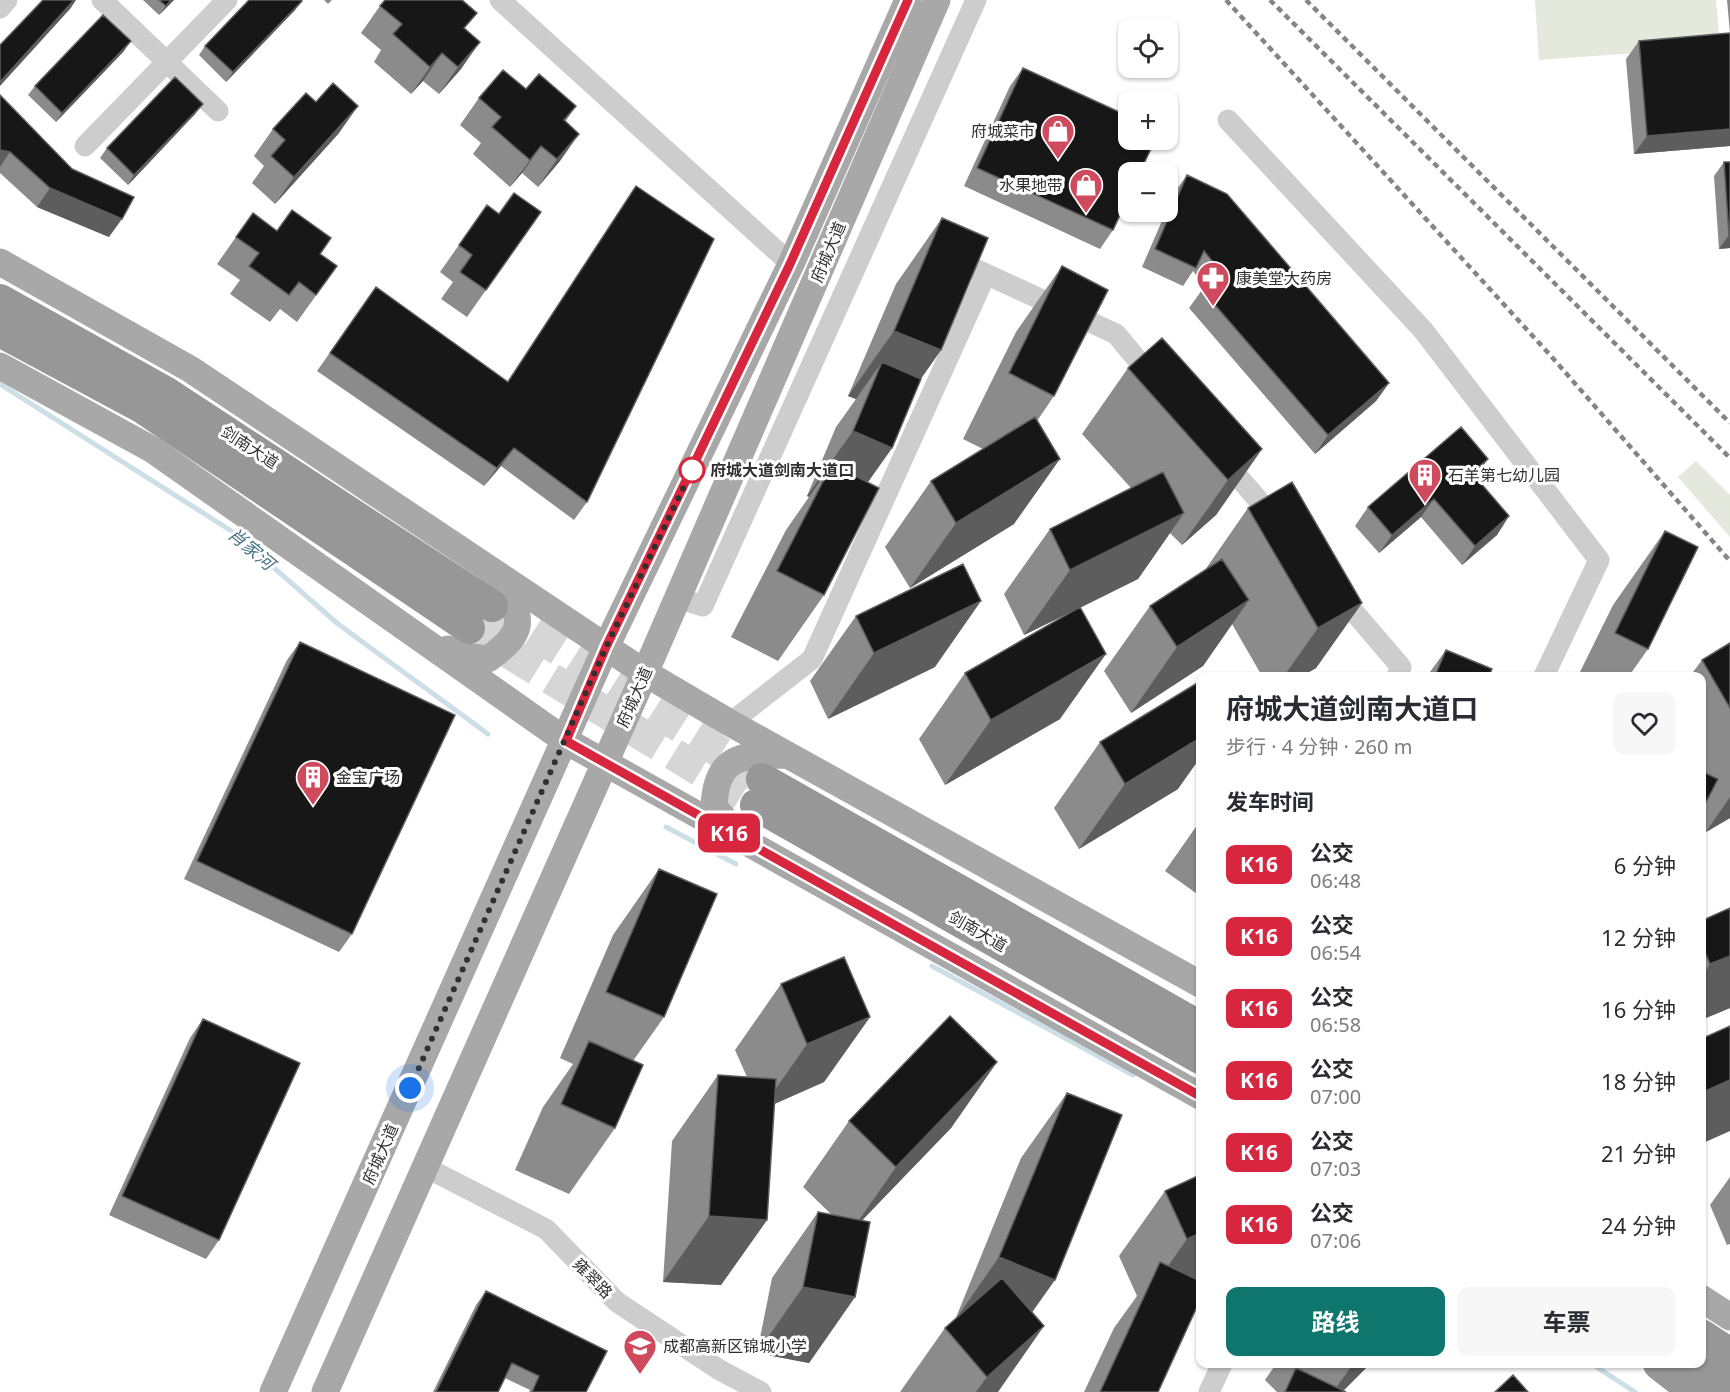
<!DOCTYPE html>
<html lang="zh">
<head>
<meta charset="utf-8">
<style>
  body { margin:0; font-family:"Noto Sans","Noto Sans SC",sans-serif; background:#f7f7f7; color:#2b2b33; height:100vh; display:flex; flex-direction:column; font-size:22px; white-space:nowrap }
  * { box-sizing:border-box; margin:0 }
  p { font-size:20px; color:#7c7c81 }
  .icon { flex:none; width:33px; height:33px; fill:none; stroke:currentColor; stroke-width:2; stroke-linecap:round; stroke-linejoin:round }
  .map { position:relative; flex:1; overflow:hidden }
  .side { position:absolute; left:1196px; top:672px; width:510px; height:696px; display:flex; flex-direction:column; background:#fff; border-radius:12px; box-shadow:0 2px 4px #0004 }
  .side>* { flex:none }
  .badge { padding:0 12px; border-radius:9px; font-size:21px; line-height:39px }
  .buttons { position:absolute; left:1118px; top:18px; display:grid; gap:12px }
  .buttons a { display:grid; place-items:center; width:60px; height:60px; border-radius:12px; background:#fff; box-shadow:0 2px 4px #0004; font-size:30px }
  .you { position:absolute; width:30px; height:30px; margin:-15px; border:4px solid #fff; border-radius:50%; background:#1a73e8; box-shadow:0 0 0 9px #1a73e833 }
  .map>.badge { position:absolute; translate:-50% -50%; box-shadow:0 0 0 3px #fff }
  h2 { padding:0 30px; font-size:22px; line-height:54px }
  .round { display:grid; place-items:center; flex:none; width:63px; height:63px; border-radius:12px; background:#f7f7f7 }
  .overview { display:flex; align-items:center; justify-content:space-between; height:102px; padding:0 30px }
  h1 { font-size:28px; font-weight:700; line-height:45px }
  .button { display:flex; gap:12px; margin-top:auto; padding:12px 30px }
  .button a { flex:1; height:69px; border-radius:12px; background:#0f766e; color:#fff; font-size:24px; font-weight:700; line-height:69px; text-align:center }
  .button a+a { background:#f7f7f7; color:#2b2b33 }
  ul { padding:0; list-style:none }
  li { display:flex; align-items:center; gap:18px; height:72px; padding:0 30px }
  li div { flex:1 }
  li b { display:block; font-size:22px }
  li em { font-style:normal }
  li .badge { min-width:66px; font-weight:700; text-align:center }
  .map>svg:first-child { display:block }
</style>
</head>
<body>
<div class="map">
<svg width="1730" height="1392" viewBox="0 0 1730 1392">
  <rect width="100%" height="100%" fill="#fff"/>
  <!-- green -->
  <path fill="#e4e8dd" d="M 1535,0 L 1716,0 L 1720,47 L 1539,60 Z
    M 1696,461 L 1730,495 L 1730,537 L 1678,477 Z"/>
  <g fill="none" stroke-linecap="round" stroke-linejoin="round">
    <!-- stream -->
    <path stroke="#ccdee6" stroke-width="5" d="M 0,384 L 233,532 L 338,624 L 488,734
      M 666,827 L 736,864
      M 932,966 L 1133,1075
      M 1592,1364 L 1635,1392"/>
    <!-- highway-tunnel -->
    <path stroke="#d6d6d6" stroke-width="32" stroke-dasharray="32 16" stroke-linecap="butt" d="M 492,607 L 759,777
      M 469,628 L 756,805"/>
    <!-- minor -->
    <path stroke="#cdcdcd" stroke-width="21" d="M 102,0 L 218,111
      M 500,0 L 791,264
      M 0,8 L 7,0
      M 1228,120 L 1423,330 L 1599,560 L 1544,676
      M 85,146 L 227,0
      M 949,257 L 1116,334 L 1155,381
      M 1223,459 L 1277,522
      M 1336,591 L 1401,667 L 1397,676
      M 678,598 L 703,606 L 976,0
      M 730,723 L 812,659 L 986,274
      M 425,1167 L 546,1229 L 617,1302 L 718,1369 L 761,1392
      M 1209,1392 L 1222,1364"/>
    <!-- major -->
    <path stroke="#a8a8a8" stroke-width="27" d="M 0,262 L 190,369 L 645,673 L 730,723 L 1200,984
      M 0,366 L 153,450 L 566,741 L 1200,1096
      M 448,649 L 463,656 L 488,659 C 529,630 524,615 494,579
      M 734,831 L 714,807 C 716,754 743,755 787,755
      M 1701,1298 L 1730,1317
      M 273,1392 L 606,647 L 791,264 L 908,0
      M 325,1392 L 645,673 L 937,0"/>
    <!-- highway -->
    <path stroke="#979797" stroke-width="32" d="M 0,300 L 165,392 L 492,606
      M 0,331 L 143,408 L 469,628
      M 762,779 L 1200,1027
      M 756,805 L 1200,1058
      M 1701,1335 L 1730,1354
      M 1659,1364 L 1695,1392
      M 1697,1364 L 1730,1385"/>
    <!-- rail -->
    <path stroke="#858585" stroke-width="4.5" stroke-dasharray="6 4.5" stroke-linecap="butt" d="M 1226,0 L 1551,356 L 1730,561
      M 1270,0 L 1730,458
      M 1306,0 L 1730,423"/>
  </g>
  <!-- wall -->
  <path fill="#8b8b8b" d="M 143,0 L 174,0 L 159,15 Z
    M 324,0 L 332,0 L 328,4 Z
    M 1727,0 L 1730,0 L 1730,146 L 1634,154 L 1626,59 L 1639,41 L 1730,33 Z
    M 302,1 L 295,10 L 226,82 L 199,55 L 205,46 Z
    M 380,6 L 466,29 L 461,69 L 439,94 L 423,81 L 411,94 L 374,62 L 381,50 L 361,33 Z
    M 124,51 L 56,122 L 28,95 L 35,86 Z
    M 1023,68 L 1113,230 L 1100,249 L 964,186 L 1010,86 Z
    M 526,89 L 576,106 L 565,122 L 560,161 L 538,187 L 522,173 L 510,187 L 473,154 L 481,143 L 460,125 L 479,98 Z
    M 0,95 L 109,237 L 37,207 L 0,173 Z
    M 316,102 L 339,133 L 275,204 L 252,183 L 264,166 L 254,156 L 273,129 Z
    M 196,113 L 128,185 L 100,158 L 107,148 Z
    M 1724,162 L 1730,162 L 1730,248 L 1719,249 L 1714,176 Z
    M 1187,175 L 1389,383 L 1376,401 L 1315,454 L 1189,308 L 1202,290 L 1205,287 L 1193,271 L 1183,286 L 1142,267 L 1174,193 Z
    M 636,186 L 587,502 L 574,520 L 501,466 L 484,486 L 317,371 L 376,287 L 507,382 Z
    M 487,205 L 499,214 L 541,212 L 467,317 L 441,299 L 453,282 L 440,272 Z
    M 253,213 L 277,231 L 320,254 L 337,266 L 297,322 L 280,309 L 270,322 L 230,294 L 240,280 L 217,264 Z
    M 942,218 L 941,350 L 921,378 L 892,448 L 868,482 L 824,595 L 778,661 L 731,637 L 786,530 L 809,497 L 807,496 L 836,427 L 856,399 L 848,396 L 896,284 Z
    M 1062,266 L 1054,396 L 1037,421 L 1014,524 L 910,588 L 885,547 L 931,481 L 983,449 L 963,439 L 1016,332 Z
    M 1128,368 L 1262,449 L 1216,515 L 1182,545 L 1170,533 L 1138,579 L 1080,608 L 1060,719 L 945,785 L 919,739 L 965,673 L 1073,611 L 1024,635 L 1004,594 L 1050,529 L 1131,488 L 1082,434 Z
    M 1476,477 L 1509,516 L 1497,535 L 1462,565 L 1421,517 L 1379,553 L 1355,526 L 1368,507 Z
    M 1248,508 L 1362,603 L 1316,668 L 1302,676 L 1262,676 L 1232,624 L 1203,666 L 1131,713 L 1104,671 L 1150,606 L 1205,570 Z
    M 1665,531 L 1648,649 L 1629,676 L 1578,676 L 1613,605 Z
    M 856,616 L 935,667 L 828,719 L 810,681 Z
    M 300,642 L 352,934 L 339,952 L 184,879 L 287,660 Z
    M 1730,643 L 1730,818 L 1706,832 L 1701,823 L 1701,676 L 1690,676 L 1702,660 Z
    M 1446,650 L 1489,676 L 1427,676 Z
    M 1100,742 L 1178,789 L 1079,849 L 1054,808 Z
    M 1200,821 L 1200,896 L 1165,871 Z
    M 659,869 L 664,1017 L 633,1061 L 615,1128 L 569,1194 L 515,1170 L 543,1107 L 573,1064 L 560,1058 L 613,935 Z
    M 1730,908 L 1730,1008 L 1701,1020 L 1701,921 Z
    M 781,984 L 870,1017 L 824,1082 L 774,1104 L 767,1220 L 721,1285 L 663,1282 L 672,1141 L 718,1075 L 747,1077 L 735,1050 Z
    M 203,1019 L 219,1240 L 206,1259 L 109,1215 L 190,1038 Z
    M 997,1062 L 951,1128 L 862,1220 L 855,1297 L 809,1363 L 757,1353 L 772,1278 L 818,1212 L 832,1215 L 803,1187 L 849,1121 Z
    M 1067,1093 L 1032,1312 L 998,1392 L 900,1392 L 945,1328 L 955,1320 L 1021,1158 Z
    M 1200,1175 L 1200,1277 L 1196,1279 L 1158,1392 L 1084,1392 L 1114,1328 L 1137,1296 L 1119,1256 L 1165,1191 Z
    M 1730,1177 L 1730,1244 L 1727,1245 L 1710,1205 Z
    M 486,1291 L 586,1392 L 529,1392 L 530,1390 L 505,1378 L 498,1392 L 433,1392 L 476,1305 Z
    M 1276,1364 L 1370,1364 L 1343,1391 L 1346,1392 L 1277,1392 L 1265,1380 Z"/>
  <!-- shaded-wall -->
  <path fill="#5d5d5d" d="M 74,0 L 76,0 L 70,9 L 0,86 L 0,82 Z
    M 171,0 L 174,0 L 159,15 L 166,6 Z
    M 302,1 L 295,10 L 226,82 L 233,72 Z
    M 131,41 L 124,51 L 56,122 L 62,113 Z
    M 480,42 L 461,69 L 439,94 L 458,67 Z
    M 442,53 L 423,81 L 411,94 L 430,67 Z
    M 203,104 L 196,113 L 128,185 L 134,175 Z
    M 358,106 L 339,133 L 275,204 L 294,177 Z
    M 1730,129 L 1730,146 L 1634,154 L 1647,136 Z
    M 579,134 L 560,161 L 538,187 L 557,159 Z
    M 541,146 L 522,173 L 510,187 L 530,160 Z
    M 0,150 L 10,152 L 0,167 Z
    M 50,188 L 122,219 L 109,237 L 37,207 Z
    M 1729,235 L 1730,235 L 1730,248 L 1719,249 Z
    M 894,331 L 941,350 L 895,416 L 882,362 L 856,399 L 848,396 Z
    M 1389,383 L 1376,401 L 1315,454 L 1328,435 Z
    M 853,431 L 892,448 L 846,513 L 832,464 L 809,497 L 807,496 Z
    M 514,448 L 501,466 L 484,486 L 497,468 Z
    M 1262,449 L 1216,515 L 1182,545 L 1228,480 Z
    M 1060,459 L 1014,524 L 910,588 L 956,523 Z
    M 1488,459 L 1475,478 L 1472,473 Z
    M 1434,499 L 1421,517 L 1379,553 L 1392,535 Z
    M 1184,513 L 1138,579 L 1024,635 L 1070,570 Z
    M 1509,516 L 1497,535 L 1462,565 L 1475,546 Z
    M 1249,600 L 1203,666 L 1131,713 L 1177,647 Z
    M 981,601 L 935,667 L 828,719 L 874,653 Z
    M 1362,603 L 1316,668 L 1302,676 L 1284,676 L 1318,628 Z
    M 1106,654 L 1060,719 L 945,785 L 991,720 Z
    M 1200,738 L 1200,758 L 1178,789 L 1079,849 L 1125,784 Z
    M 1730,797 L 1730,818 L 1706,832 Z
    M 1730,956 L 1730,1008 L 1701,1020 L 1701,978 L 1710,964 Z
    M 870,1017 L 824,1082 L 761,1110 L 807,1044 Z
    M 997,1062 L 951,1128 L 850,1233 L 896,1167 Z
    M 1730,1080 L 1730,1131 L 1701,1144 L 1701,1093 Z
    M 709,1216 L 767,1220 L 721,1285 L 663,1282 Z
    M 1200,1233 L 1200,1277 L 1141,1305 L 1187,1239 Z
    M 999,1257 L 1055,1280 L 1009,1345 L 953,1323 Z
    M 803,1287 L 855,1297 L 809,1363 L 757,1353 Z
    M 1044,1326 L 998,1392 L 976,1392 L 987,1377 Z
    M 1353,1364 L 1370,1364 L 1342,1392 L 1333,1392 Z"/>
  <!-- building -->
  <path fill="#171717" stroke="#5d5d5d" stroke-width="1.5" d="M 43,0 L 74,0 L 0,82 L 0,45 Z
    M 159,0 L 171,0 L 166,6 Z
    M 249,0 L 301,0 L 302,1 L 233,72 L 205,46 Z
    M 385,0 L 462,0 L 477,13 L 464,28 L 480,42 L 458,67 L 442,53 L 430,67 L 393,34 L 402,24 L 380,6 Z
    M 103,15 L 131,41 L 62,113 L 35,86 Z
    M 1730,33 L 1730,129 L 1647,136 L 1639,41 Z
    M 1023,68 L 1128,116 L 1128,140 L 1155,140 L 1140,172 L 1128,172 L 1128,198 L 1113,230 L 977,168 Z
    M 503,70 L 526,89 L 539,74 L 576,106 L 564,120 L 579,134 L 557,159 L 541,146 L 530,160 L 492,127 L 501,117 L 479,98 Z
    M 175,77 L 203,104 L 134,175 L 107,148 Z
    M 333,83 L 358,106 L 294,177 L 271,156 L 285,140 L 273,129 L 306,93 L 316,102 Z
    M 0,95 L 72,169 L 134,197 L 122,219 L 50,188 L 10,152 L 0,150 Z
    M 1724,162 L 1730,162 L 1730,235 L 1729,235 Z
    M 1187,175 L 1227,194 L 1389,383 L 1328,435 L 1202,290 L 1222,273 L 1204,251 L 1196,268 L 1155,249 Z
    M 636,186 L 714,239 L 587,502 L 514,448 L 497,468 L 330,353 L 376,287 L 508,382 Z
    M 514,193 L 541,212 L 486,290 L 460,272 L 472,255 L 459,245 L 487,205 L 499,214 Z
    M 292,210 L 331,238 L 320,254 L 337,266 L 316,295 L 299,282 L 289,295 L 249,266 L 259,253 L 236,237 L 253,213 L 277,231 Z
    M 942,218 L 988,238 L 941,350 L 894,331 Z
    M 1062,266 L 1108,290 L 1054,396 L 1009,373 Z
    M 1162,338 L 1262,449 L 1228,480 L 1128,368 Z
    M 882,362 L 921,379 L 892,448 L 853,431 Z
    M 1035,417 L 1060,459 L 956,523 L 931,481 Z
    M 1461,427 L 1488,459 L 1472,473 L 1509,516 L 1475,546 L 1434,499 L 1392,535 L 1368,507 Z
    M 832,464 L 879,488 L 824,595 L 777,571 Z
    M 1163,472 L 1184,513 L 1070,570 L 1050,529 Z
    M 1292,482 L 1362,603 L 1318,628 L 1248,508 Z
    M 1665,531 L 1698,547 L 1648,649 L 1615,633 Z
    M 1222,559 L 1249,600 L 1177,647 L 1150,606 Z
    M 963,564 L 981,601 L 874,653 L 856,616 Z
    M 1080,607 L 1106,654 L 991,720 L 965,673 Z
    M 300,642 L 455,715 L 352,934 L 197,861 Z
    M 1730,643 L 1730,708 L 1702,660 Z
    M 1446,650 L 1492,669 L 1489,676 L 1435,676 Z
    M 1199,682 L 1200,683 L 1200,738 L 1125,784 L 1100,742 Z
    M 1701,771 L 1718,779 L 1701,812 Z
    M 659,869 L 717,894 L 664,1017 L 606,992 Z
    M 1730,908 L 1730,956 L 1710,964 L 1701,943 L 1701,921 Z
    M 844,957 L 870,1017 L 807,1044 L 781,984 Z
    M 950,1016 L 997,1062 L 896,1167 L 849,1121 Z
    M 203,1019 L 300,1063 L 219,1240 L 122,1196 Z
    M 1730,1026 L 1730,1080 L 1701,1093 L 1701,1039 Z
    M 589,1041 L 643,1065 L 615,1128 L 561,1104 Z
    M 718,1075 L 776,1079 L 767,1220 L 709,1216 Z
    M 1067,1093 L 1122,1115 L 1055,1280 L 999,1257 Z
    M 1200,1175 L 1200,1233 L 1187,1239 L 1165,1191 Z
    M 818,1212 L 870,1222 L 855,1297 L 803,1287 Z
    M 1160,1262 L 1200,1281 L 1200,1300 L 1158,1392 L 1100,1392 Z
    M 1002,1278 L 1044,1326 L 987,1377 L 945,1328 Z
    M 486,1291 L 607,1351 L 586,1392 L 532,1392 L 539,1376 L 512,1363 L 498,1392 L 436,1392 Z
    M 1296,1368 L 1346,1392 L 1285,1392 Z
    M 1513,1375 L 1528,1392 L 1495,1392 Z"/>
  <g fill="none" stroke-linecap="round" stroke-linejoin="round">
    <defs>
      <path id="line" d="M 908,0 L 790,264 L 606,647 L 566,741 L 1200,1096"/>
    </defs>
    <!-- line casing -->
    <use href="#line" stroke="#fff" stroke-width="14"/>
    <!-- line -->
    <use href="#line" stroke="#d7263d" stroke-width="9"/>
    <!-- walk -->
    <path stroke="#303030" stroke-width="6" stroke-dasharray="0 10.8" d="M 410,1088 L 606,647 L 692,470"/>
  </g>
  <!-- icons -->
  <defs>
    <symbol id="shop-pin" viewBox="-11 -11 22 30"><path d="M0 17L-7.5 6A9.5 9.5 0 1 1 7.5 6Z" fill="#cf4a5c" stroke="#fff"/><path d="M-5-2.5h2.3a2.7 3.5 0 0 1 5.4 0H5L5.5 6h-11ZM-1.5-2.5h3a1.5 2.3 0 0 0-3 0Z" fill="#fff"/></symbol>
    <symbol id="pharmacy-pin" viewBox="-11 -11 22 30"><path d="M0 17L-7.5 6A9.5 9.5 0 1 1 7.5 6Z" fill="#cf4a5c" stroke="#fff"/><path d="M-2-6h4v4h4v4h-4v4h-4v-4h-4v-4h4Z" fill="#fff"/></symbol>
    <symbol id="building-pin" viewBox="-11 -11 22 30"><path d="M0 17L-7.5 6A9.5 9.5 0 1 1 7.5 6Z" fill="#cf4a5c" stroke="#fff"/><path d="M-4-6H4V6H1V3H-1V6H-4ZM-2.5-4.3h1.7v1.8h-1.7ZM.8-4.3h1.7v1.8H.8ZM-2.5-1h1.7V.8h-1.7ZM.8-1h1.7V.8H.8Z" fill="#fff"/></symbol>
    <symbol id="school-pin" viewBox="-11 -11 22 30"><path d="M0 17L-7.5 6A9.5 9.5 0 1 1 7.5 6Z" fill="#cf4a5c" stroke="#fff"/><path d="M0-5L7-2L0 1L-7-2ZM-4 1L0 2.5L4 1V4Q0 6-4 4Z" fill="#fff"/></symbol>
  </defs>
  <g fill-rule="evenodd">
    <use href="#shop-pin" x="1039" y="112" width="38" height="52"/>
    <use href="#shop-pin" x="1067" y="166" width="38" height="52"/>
    <use href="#pharmacy-pin" x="1194" y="259" width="38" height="52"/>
    <use href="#building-pin" x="1406" y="456" width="38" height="52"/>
    <use href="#building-pin" x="294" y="758" width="38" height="52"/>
    <use href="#school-pin" x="621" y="1327" width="38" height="52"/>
  </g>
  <!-- markers -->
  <circle fill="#fff" stroke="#d7263d" stroke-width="3" cx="692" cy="470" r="12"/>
  <g text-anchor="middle" stroke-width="6" stroke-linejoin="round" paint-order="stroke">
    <!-- poi labels -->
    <g font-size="16" fill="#303030" stroke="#fff" text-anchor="start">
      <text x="1035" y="137" text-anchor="end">府城菜市</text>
      <text x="1063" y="191" text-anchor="end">水果地带</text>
      <text x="1236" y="284">康美堂大药房</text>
      <text x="1448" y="481">石羊第七幼儿园</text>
      <text x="336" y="783">金宝广场</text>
      <text x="663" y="1352">成都高新区锦城小学</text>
    </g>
    <!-- street labels -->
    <g font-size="16" fill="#303030" stroke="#fff">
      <text transform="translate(828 252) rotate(-67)" y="6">府城大道</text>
      <text transform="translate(250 447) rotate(33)" y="6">剑南大道</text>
      <text transform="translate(634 697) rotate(-66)" y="6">府城大道</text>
      <text transform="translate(978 931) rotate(30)" y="6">剑南大道</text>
      <text transform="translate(380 1154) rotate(-66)" y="6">府城大道</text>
      <text transform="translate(593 1278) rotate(46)" y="6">雍翠路</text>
    </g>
    <!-- stop labels -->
    <g font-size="16" font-weight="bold" fill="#303030" stroke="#fff" text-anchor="start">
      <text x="710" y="476">府城大道剑南大道口</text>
    </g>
    <!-- water labels -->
    <g font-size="18" font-style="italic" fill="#487489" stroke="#fff">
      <text transform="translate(251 549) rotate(40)" y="6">肖家河</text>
    </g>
  </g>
</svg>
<div class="buttons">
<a><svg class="icon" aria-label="locate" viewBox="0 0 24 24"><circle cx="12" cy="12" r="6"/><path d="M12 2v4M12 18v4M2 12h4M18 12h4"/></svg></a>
<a>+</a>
<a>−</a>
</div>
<div class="you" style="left:410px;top:1088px"></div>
<b class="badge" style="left:729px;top:833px;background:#d7263d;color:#fff">K16</b>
<section class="side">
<div class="overview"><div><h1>府城大道剑南大道口</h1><p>步行 · 4 分钟 · 260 m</p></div><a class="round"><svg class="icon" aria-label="heart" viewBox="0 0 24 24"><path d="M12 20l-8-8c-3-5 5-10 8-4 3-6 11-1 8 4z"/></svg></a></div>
<h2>发车时间</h2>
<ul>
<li><span class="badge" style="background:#d7263d;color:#fff">K16</span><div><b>公交</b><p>06:48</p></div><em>6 分钟</em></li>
<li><span class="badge" style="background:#d7263d;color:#fff">K16</span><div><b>公交</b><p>06:54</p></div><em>12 分钟</em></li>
<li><span class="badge" style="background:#d7263d;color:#fff">K16</span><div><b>公交</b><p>06:58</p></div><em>16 分钟</em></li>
<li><span class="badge" style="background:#d7263d;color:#fff">K16</span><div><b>公交</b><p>07:00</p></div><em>18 分钟</em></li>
<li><span class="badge" style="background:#d7263d;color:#fff">K16</span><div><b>公交</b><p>07:03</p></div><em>21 分钟</em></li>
<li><span class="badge" style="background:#d7263d;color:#fff">K16</span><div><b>公交</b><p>07:06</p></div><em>24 分钟</em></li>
</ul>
<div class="button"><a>路线</a><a>车票</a></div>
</section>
</div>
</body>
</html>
